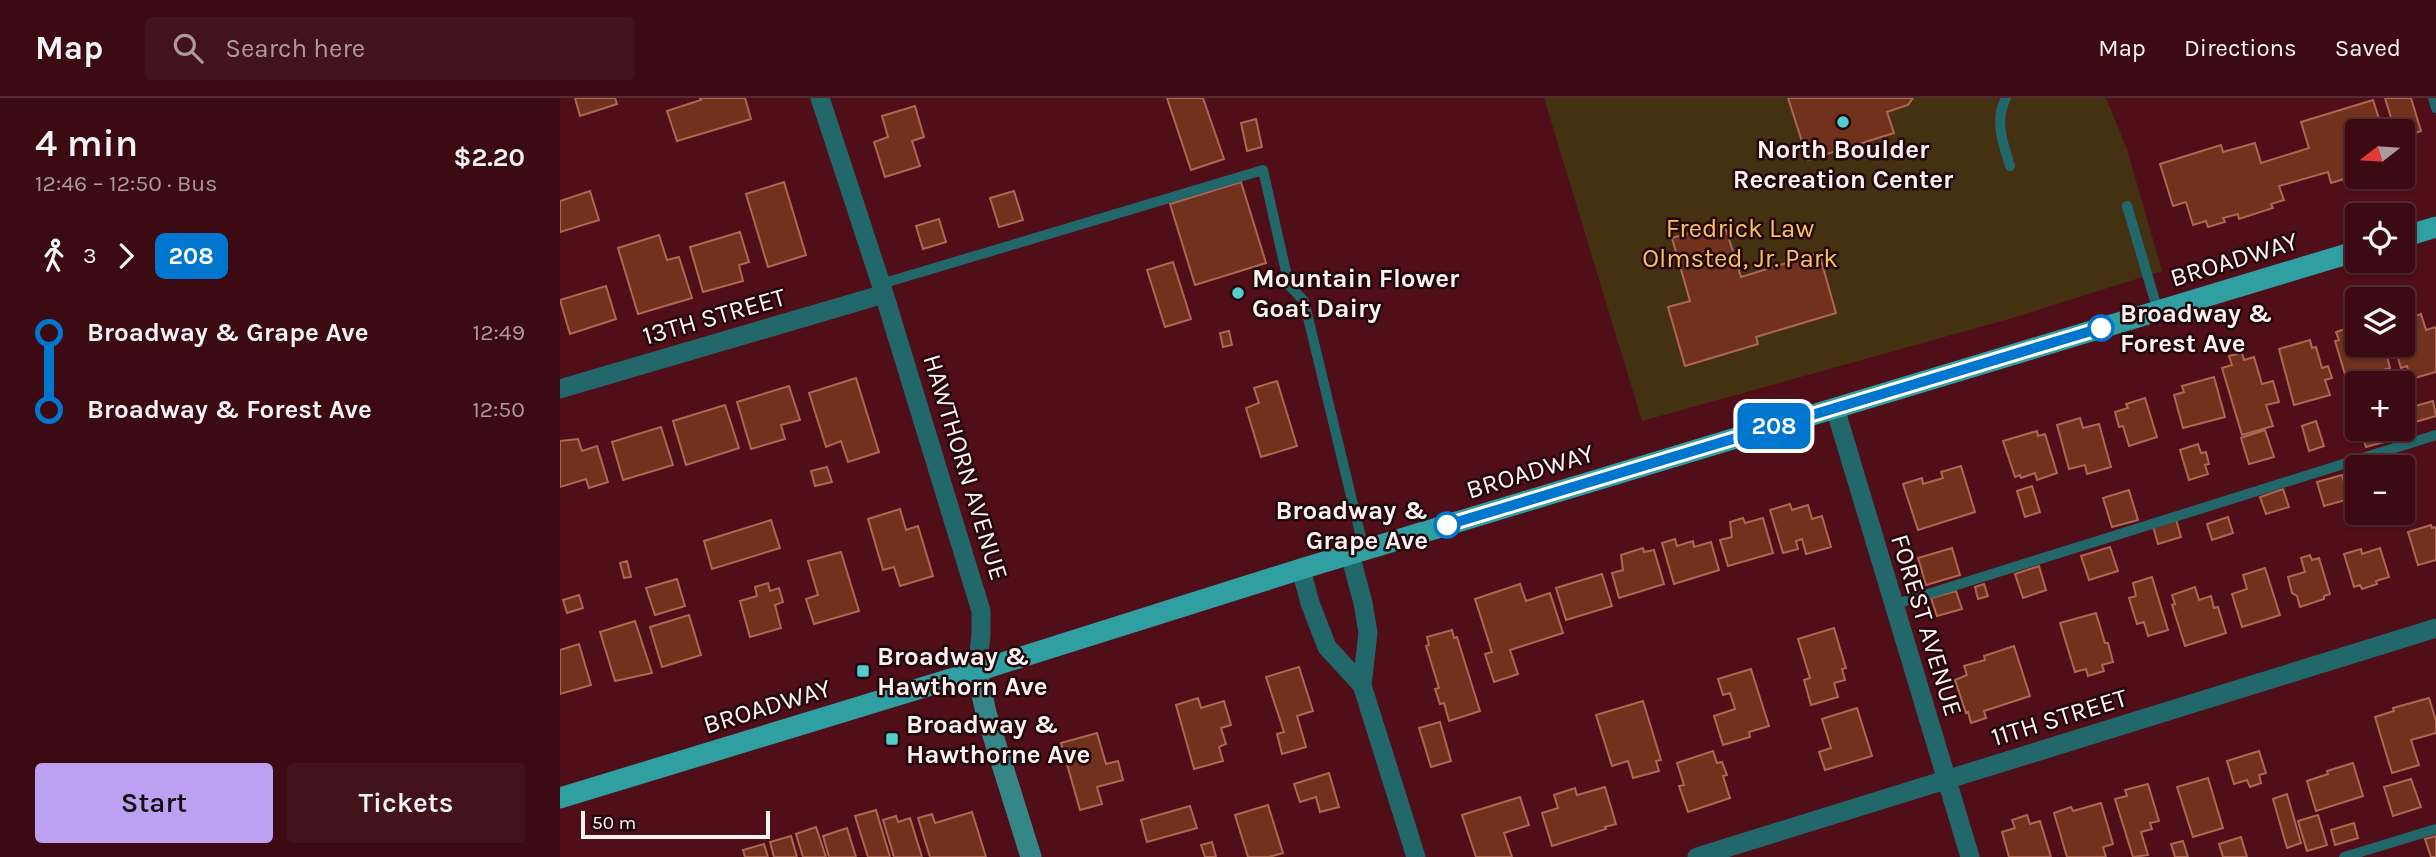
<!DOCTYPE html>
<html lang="en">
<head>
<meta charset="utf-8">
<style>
  body { margin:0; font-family:Karla,sans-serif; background:#43131b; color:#f1f3f6; height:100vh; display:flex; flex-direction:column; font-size:26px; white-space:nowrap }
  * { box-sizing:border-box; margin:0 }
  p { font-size:23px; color:#ac9a9f }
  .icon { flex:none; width:38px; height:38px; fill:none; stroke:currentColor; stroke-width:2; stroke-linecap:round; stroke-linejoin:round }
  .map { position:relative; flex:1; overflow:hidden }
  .side { display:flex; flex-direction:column; background:#3c0a12; width:560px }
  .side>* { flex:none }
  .badge { padding:0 14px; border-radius:10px; font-size:24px; line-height:46px }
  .needle { width:46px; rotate:253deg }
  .controls { position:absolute; left:1785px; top:21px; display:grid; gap:14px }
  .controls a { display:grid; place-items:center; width:70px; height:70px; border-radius:7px; background:#3c0a12; box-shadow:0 2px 5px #0004,0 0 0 2px #552b32; font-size:35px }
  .scale { position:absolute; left:21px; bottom:18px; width:189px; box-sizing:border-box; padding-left:7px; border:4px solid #fbf2f2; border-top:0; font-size:19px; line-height:24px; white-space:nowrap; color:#fbf2f2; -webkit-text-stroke:5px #24080b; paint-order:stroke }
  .map>.badge { position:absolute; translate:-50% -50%; box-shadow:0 0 0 4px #fff }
  .legs { display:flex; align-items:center; gap:10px; height:77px; padding:0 35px; font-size:23px }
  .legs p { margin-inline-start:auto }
  .head { display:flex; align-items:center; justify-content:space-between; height:119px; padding:0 35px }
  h1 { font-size:38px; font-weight:600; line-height:52px }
  .primary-button { display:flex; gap:14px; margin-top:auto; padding:14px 35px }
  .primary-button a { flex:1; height:80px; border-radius:7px; background:#bca0f2; color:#111; font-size:28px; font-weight:600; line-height:80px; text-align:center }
  .primary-button a+a { background:#43131b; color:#f1f3f6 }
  ul { padding:0 35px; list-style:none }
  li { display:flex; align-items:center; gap:24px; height:77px; font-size:26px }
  li i { display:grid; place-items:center; width:10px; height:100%; margin:0 9px; background:currentColor }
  li i::after { content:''; width:18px; height:18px; margin:-9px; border:5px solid; border-radius:50%; background:#3c0a12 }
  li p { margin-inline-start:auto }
  li:first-child i { background:linear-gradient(#0000 50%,currentColor 0) }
  li:last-child i { background:linear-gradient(currentColor 50%,#0000 0) }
  header { display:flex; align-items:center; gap:42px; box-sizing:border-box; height:98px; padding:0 35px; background:#3c0a12; border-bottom:2px solid #552b32 }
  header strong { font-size:33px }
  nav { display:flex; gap:38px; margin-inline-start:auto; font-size:24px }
  .search { width:490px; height:63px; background:#43131b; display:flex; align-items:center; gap:18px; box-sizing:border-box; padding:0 24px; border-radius:7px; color:#ac9a9f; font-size:26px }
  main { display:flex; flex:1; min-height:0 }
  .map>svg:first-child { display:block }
</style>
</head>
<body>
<header>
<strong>Map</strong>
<div class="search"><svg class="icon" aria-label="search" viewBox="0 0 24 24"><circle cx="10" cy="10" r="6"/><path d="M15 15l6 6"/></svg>Search here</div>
<nav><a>Map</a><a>Directions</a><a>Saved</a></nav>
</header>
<main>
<section class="side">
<div class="head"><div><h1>4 min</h1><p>12:46 – 12:50 · Bus</p></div><b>$2.20</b></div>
<div class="legs"><svg class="icon" aria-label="walk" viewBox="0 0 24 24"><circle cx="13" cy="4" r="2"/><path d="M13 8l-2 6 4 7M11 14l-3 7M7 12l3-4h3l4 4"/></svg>3<svg class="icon" aria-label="forward" viewBox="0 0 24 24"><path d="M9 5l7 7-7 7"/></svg><b class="badge" style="background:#0076ce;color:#fff">208</b></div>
<ul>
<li><i style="color:#0076ce"></i><b>Broadway &amp; Grape Ave</b><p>12:49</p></li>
<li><i style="color:#0076ce"></i><b>Broadway &amp; Forest Ave</b><p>12:50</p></li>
</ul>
<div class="primary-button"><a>Start</a><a>Tickets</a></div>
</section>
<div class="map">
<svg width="1876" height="759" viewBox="0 0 1876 759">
  <rect width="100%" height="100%" fill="#500e18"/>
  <!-- green -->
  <path fill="#443111" d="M 984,0 L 1546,0 L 1567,51 L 1602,173 L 1449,221 L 1082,323 Z"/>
  <!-- building -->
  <path fill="#71311d" stroke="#ad6752" stroke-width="2" d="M 15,0 L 55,0 L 57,6 L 20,18 Z
    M 140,0 L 185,0 L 191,21 L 117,43 L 107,13 L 141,2 Z
    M 607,0 L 643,0 L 664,61 L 631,72 Z
    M 1228,0 L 1353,0 L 1348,7 L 1327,14 L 1334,35 L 1248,62 Z
    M 1825,0 L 1851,0 L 1861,33 L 1843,39 L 1843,33 L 1835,33 Z
    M 1813,2 L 1823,33 L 1797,33 L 1797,79 L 1819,79 L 1821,84 L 1804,89 L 1802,80 L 1786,85 L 1784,81 L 1771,85 L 1768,74 L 1719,88 L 1724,102 L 1711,106 L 1713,110 L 1679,121 L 1678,116 L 1663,120 L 1665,124 L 1648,129 L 1646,123 L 1633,127 L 1626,104 L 1613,108 L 1600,66 L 1661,47 L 1663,54 L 1695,45 L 1701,65 L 1749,50 L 1741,24 Z
    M 355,8 L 364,39 L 352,43 L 360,68 L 325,79 L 314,44 L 328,39 L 322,18 Z
    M 696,21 L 702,49 L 687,53 L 681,25 Z
    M 224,84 L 246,157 L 208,169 L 186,96 Z
    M 681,84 L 706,165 L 635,187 L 610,106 Z
    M 30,93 L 39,122 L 0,134 L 0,103 Z
    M 454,93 L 463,122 L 439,129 L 430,100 Z
    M 379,121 L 386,144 L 363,151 L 356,128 Z
    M 1164,125 L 1181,179 L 1259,155 L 1276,215 L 1196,239 L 1198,246 L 1125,268 L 1108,209 L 1130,203 L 1112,140 Z
    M 180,134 L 189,164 L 179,167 L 183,183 L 143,194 L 130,149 Z
    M 99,137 L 107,162 L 119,159 L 132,200 L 78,216 L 58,150 Z
    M 613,164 L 631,221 L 605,229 L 587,172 Z
    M 46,188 L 56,221 L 10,236 L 0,202 Z
    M 1861,216 L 1866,232 L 1876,229 L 1876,274 L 1851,281 L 1847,268 L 1841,270 L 1834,247 L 1843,247 L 1843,222 Z
    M 1797,227 L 1797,247 L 1814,247 L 1816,253 L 1825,251 L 1830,270 L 1787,283 L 1775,243 L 1779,242 L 1776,234 Z
    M 669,233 L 672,247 L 663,249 L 660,235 Z
    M 1750,242 L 1752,250 L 1756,249 L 1762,270 L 1768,268 L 1772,280 L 1765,282 L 1770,297 L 1734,307 L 1719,251 Z
    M 1682,255 L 1684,262 L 1694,259 L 1702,286 L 1713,283 L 1719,304 L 1706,307 L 1713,328 L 1682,337 L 1662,270 L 1672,267 L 1669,258 Z
    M 1654,279 L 1665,319 L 1623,330 L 1614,297 L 1624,294 L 1622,288 Z
    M 296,280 L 319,354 L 288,364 L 281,343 L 266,349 L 249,295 Z
    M 717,283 L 737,348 L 701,359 L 686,310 L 699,305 L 694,290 Z
    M 229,288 L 240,322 L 221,327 L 225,341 L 191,351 L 177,304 Z
    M 1585,300 L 1597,339 L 1569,348 L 1563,328 L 1559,329 L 1555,314 L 1568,310 L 1566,306 Z
    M 1873,303 L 1876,318 L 1852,325 L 1848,310 Z
    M 165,307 L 179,350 L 126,367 L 113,323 Z
    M 1520,320 L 1523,330 L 1539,326 L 1551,369 L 1527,376 L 1525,367 L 1509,371 L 1497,327 Z
    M 1756,323 L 1764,348 L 1749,353 L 1742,328 Z
    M 101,329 L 113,367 L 63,382 L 52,344 Z
    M 1800,331 L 1820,331 L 1824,344 L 1806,349 Z
    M 1705,332 L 1714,359 L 1689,366 L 1681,340 Z
    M 1477,333 L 1478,338 L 1485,336 L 1497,375 L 1477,382 L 1475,375 L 1461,380 L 1460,377 L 1455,379 L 1443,343 Z
    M 18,341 L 22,353 L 37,348 L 48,384 L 29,390 L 26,381 L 0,389 L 0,343 Z
    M 1638,346 L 1641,355 L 1646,354 L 1649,366 L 1645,367 L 1648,376 L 1629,382 L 1620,352 Z
    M 1401,368 L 1415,414 L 1358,432 L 1343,386 L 1362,380 L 1363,386 L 1383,380 L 1381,374 Z
    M 267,369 L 272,384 L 255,388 L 251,373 Z
    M 1782,377 L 1789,401 L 1764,408 L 1757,384 Z
    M 1472,388 L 1480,414 L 1465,419 L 1457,393 Z
    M 1723,391 L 1729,409 L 1706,416 L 1700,399 Z
    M 1569,392 L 1578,422 L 1552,429 L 1543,400 Z
    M 1230,406 L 1232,412 L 1248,407 L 1252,421 L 1262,418 L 1271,449 L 1246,456 L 1242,441 L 1236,443 L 1238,451 L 1223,455 L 1210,412 Z
    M 340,411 L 346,432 L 358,428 L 373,478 L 340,488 L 334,469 L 323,472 L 308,421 Z
    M 1668,419 L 1673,435 L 1652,442 L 1647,426 Z
    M 1183,420 L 1185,425 L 1203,420 L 1213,455 L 1168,468 L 1160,442 L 1172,439 L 1170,424 Z
    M 1616,421 L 1621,439 L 1598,446 L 1593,428 Z
    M 211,422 L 220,450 L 152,471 L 144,443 Z
    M 1871,427 L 1872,430 L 1876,429 L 1876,462 L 1858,467 L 1848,434 Z
    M 1115,441 L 1117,448 L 1133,443 L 1134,449 L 1151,444 L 1159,472 L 1114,486 L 1102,445 Z
    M 1550,449 L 1558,473 L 1529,482 L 1521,458 Z
    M 1083,450 L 1084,454 L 1094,452 L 1104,486 L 1059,500 L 1052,475 L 1063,472 L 1061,457 Z
    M 1392,450 L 1400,477 L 1366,487 L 1358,460 Z
    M 1820,450 L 1829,479 L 1816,483 L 1817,486 L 1802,491 L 1800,487 L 1794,489 L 1784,456 L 1801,451 L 1802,456 Z
    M 281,454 L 299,513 L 254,526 L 246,501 L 258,497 L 248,463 Z
    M 1750,457 L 1752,462 L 1759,460 L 1770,496 L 1764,498 L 1764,501 L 1740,509 L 1737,498 L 1732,495 L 1728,479 L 1745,474 L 1741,460 Z
    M 67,463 L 71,479 L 64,480 L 60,465 Z
    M 1479,468 L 1486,492 L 1463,500 L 1455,476 Z
    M 1705,470 L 1720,517 L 1682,529 L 1672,496 L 1687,491 L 1683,477 Z
    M 1042,476 L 1052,508 L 1006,522 L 996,490 Z
    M 1592,479 L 1608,532 L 1588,538 L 1584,524 L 1577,526 L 1569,500 L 1576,498 L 1573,485 Z
    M 117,481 L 125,508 L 95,517 L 86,490 Z
    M 208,485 L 210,493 L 219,490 L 223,504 L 215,507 L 221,530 L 190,539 L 180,503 L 197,498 L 195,489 Z
    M 960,486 L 966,503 L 990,495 L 1003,535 L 950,552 L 958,576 L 934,584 L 925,556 L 932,554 L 915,501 Z
    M 1424,486 L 1428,498 L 1418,501 L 1415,489 Z
    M 1635,489 L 1639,502 L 1651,498 L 1654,510 L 1658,509 L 1666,535 L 1625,548 L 1612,507 L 1615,506 L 1612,497 Z
    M 1396,493 L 1402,511 L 1377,518 L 1371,500 Z
    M 19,497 L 23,510 L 7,515 L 3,502 Z
    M 1536,515 L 1545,545 L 1548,545 L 1553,564 L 1542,567 L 1544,573 L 1528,578 L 1526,571 L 1515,574 L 1500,525 Z
    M 129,517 L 141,557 L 102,569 L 90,529 Z
    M 75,523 L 92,575 L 55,583 L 40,534 Z
    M 1274,530 L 1286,570 L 1282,571 L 1285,582 L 1274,585 L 1278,599 L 1251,607 L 1244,582 L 1250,580 L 1238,541 Z
    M 892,532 L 894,540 L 897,539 L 920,613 L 889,623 L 884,605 L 880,606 L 875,591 L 879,590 L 866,548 L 869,547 L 867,539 Z
    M 19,546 L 31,587 L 0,596 L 0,552 Z
    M 1454,548 L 1470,598 L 1424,613 L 1426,620 L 1411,625 L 1408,614 L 1406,615 L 1395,582 L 1407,577 L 1404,568 L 1425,562 L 1424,558 Z
    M 739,569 L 753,613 L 737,618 L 746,649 L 722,656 L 717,636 L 724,634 L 706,579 Z
    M 1191,571 L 1209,628 L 1189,634 L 1190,639 L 1163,647 L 1154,618 L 1175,611 L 1170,595 L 1163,597 L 1158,581 Z
    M 638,600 L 641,610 L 664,603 L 671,627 L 661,630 L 666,646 L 659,649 L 663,663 L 634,671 L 616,607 Z
    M 1869,600 L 1876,623 L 1876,635 L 1851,642 L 1859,667 L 1832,675 L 1815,619 L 1834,613 L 1833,610 Z
    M 1083,603 L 1101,662 L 1096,663 L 1099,673 L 1073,680 L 1068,663 L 1052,668 L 1036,617 Z
    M 1297,610 L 1312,658 L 1265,672 L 1259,654 L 1271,650 L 1262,621 Z
    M 880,624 L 891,663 L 871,669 L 859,630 Z
    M 537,635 L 546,666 L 558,663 L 563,682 L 537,689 L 542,706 L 520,712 L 501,645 Z
    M 1153,653 L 1157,665 L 1162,664 L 1167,677 L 1163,678 L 1170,700 L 1128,714 L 1119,688 L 1124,687 L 1117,665 Z
    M 1699,653 L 1706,675 L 1699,677 L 1701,685 L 1690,689 L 1687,682 L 1674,686 L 1667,663 Z
    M 1793,665 L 1803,698 L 1756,713 L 1747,683 L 1768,676 L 1767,673 Z
    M 769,675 L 779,709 L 760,714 L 756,699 L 740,704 L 734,686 Z
    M 1648,680 L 1663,730 L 1633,739 L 1617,689 Z
    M 1851,681 L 1861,709 L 1833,718 L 1824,689 Z
    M 1588,686 L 1599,723 L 1590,725 L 1592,731 L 1581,734 L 1588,757 L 1573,759 L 1555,701 L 1567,698 L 1565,692 Z
    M 1045,689 L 1056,726 L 1045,729 L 1046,731 L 992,748 L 982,715 L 998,710 L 994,697 L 1015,690 L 1017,697 Z
    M 1727,696 L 1741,745 L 1727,750 L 1713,701 Z
    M 960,699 L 969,727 L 944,735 L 952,759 L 916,759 L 902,717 Z
    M 1541,705 L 1553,746 L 1543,749 L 1546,759 L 1507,759 L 1494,715 L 1511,709 L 1513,713 Z
    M 708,707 L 723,755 L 709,759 L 688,759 L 675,717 Z
    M 630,708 L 637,730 L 587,744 L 581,722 Z
    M 316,712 L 330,759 L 308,759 L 295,718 Z
    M 412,714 L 426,759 L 370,759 L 358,720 L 372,716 L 375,725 Z
    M 1467,717 L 1470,726 L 1480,723 L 1491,759 L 1449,759 L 1442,734 L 1455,730 L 1452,722 Z
    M 1758,717 L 1767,747 L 1747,753 L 1738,723 Z
    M 336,718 L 338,724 L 350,720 L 362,759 L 334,759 L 323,722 Z
    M 1794,725 L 1798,740 L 1775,747 L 1771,732 Z
    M 256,729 L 266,759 L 243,759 L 236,736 Z
    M 287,730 L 296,759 L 269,759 L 263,738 Z
    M 231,738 L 237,759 L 214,759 L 210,744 Z
    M 1876,738 L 1876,759 L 1871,759 L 1865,741 Z
    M 1681,739 L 1687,759 L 1663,759 L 1659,746 Z
    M 1623,743 L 1628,759 L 1615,759 L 1611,746 Z
    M 652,744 L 656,759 L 645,759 L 641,747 Z
    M 204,746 L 208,759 L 185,759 L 183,752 Z"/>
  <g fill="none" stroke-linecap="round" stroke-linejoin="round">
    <!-- lane -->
    <path stroke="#22686a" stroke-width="10" d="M 1446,0 C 1434,23 1443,45 1450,68
      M 1873,0 L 1876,10
      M 1567,108 L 1598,213
      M 321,186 L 703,72 L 729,187 L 744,203 L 804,452
      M 1333,507 L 1876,337
      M 1784,759 L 1876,731"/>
    <!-- street -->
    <path stroke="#22686a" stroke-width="19" d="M 260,0 L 321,186 L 421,513 L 421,536 L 417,573
      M 0,291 L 324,196
      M 1275,310 L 1410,759
      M 790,456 L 803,505 L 808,535 L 802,587 L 856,759
      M 741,471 L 750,505 L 767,549 L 802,587
      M 1137,759 L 1876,530"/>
    <!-- secondary -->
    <path stroke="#368688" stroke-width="21" d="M 417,573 L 426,615 L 471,759"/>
    <!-- primary -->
    <path stroke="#309fa2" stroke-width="21" d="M 1843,139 L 1876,129
      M 0,700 L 417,573 L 741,471 L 1797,153"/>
  </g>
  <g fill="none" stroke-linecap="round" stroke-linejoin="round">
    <defs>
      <path id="line-1" d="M 887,427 L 1541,230"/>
    </defs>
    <!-- line-1 casing -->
    <use href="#line-1" stroke="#fff" stroke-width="16"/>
    <!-- line-1 -->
    <use href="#line-1" stroke="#0076ce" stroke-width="10"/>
  </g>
  <!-- markers -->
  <g fill="#52cdd0" stroke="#24080b" stroke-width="2.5">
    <circle cx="1283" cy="24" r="7"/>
    <circle cx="678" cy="195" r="7"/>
    <rect x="296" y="566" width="14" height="14" rx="3.5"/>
    <rect x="325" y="634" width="14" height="14" rx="3.5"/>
  </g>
  <g fill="#fff" stroke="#0076ce" stroke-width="3.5">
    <circle cx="1541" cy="230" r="12"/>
    <circle cx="887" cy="427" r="12"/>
  </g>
  <g text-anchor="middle" stroke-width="5" stroke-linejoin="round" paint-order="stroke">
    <!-- poi labels -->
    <g font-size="26" font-weight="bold" fill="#fbf2f2" stroke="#24080b" text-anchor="start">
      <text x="1283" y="60" text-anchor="middle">North Boulder<tspan x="1283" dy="30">Recreation Center</tspan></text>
      <text x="692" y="189">Mountain Flower<tspan x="692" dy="30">Goat Dairy</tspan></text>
      <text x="317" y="567">Broadway &amp;<tspan x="317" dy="30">Hawthorn Ave</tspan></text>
      <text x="346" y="635">Broadway &amp;<tspan x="346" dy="30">Hawthorne Ave</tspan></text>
    </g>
    <!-- park labels -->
    <g font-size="26" fill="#f9c064" stroke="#24080b">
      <text x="1180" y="139">Fredrick Law<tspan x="1180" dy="30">Olmsted, Jr. Park</tspan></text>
    </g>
    <!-- street labels -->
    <g font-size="26" fill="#fbf2f2" stroke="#24080b">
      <text transform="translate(1674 161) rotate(-17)" y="9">BROADWAY</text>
      <text transform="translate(154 218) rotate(-16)" y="9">13TH STREET</text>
      <text transform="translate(406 369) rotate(73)" y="9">HAWTHORN AVENUE</text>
      <text transform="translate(970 373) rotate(-17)" y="9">BROADWAY</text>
      <text transform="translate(1367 527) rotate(73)" y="9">FOREST AVENUE</text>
      <text transform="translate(207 608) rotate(-17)" y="9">BROADWAY</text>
      <text transform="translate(1499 619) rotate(-17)" y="9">11TH STREET</text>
    </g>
    <!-- stop labels -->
    <g font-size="26" font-weight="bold" fill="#fbf2f2" stroke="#24080b" text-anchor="start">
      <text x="1560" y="224">Broadway &amp;<tspan x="1560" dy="30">Forest Ave</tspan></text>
      <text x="868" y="421" text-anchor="end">Broadway &amp;<tspan x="868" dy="30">Grape Ave</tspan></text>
    </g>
  </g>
</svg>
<div class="controls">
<a><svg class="needle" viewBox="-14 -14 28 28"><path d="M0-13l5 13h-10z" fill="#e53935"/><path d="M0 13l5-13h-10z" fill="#ac9a9f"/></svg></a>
<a><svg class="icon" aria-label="locate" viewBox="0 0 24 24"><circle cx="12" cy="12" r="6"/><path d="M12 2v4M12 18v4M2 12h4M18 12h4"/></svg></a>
<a><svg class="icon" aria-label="layers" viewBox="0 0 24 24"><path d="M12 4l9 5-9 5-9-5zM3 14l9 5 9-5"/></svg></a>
<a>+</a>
<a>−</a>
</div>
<div class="scale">50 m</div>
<b class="badge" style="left:1214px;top:328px;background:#0076ce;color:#fff">208</b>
</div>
</main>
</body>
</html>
